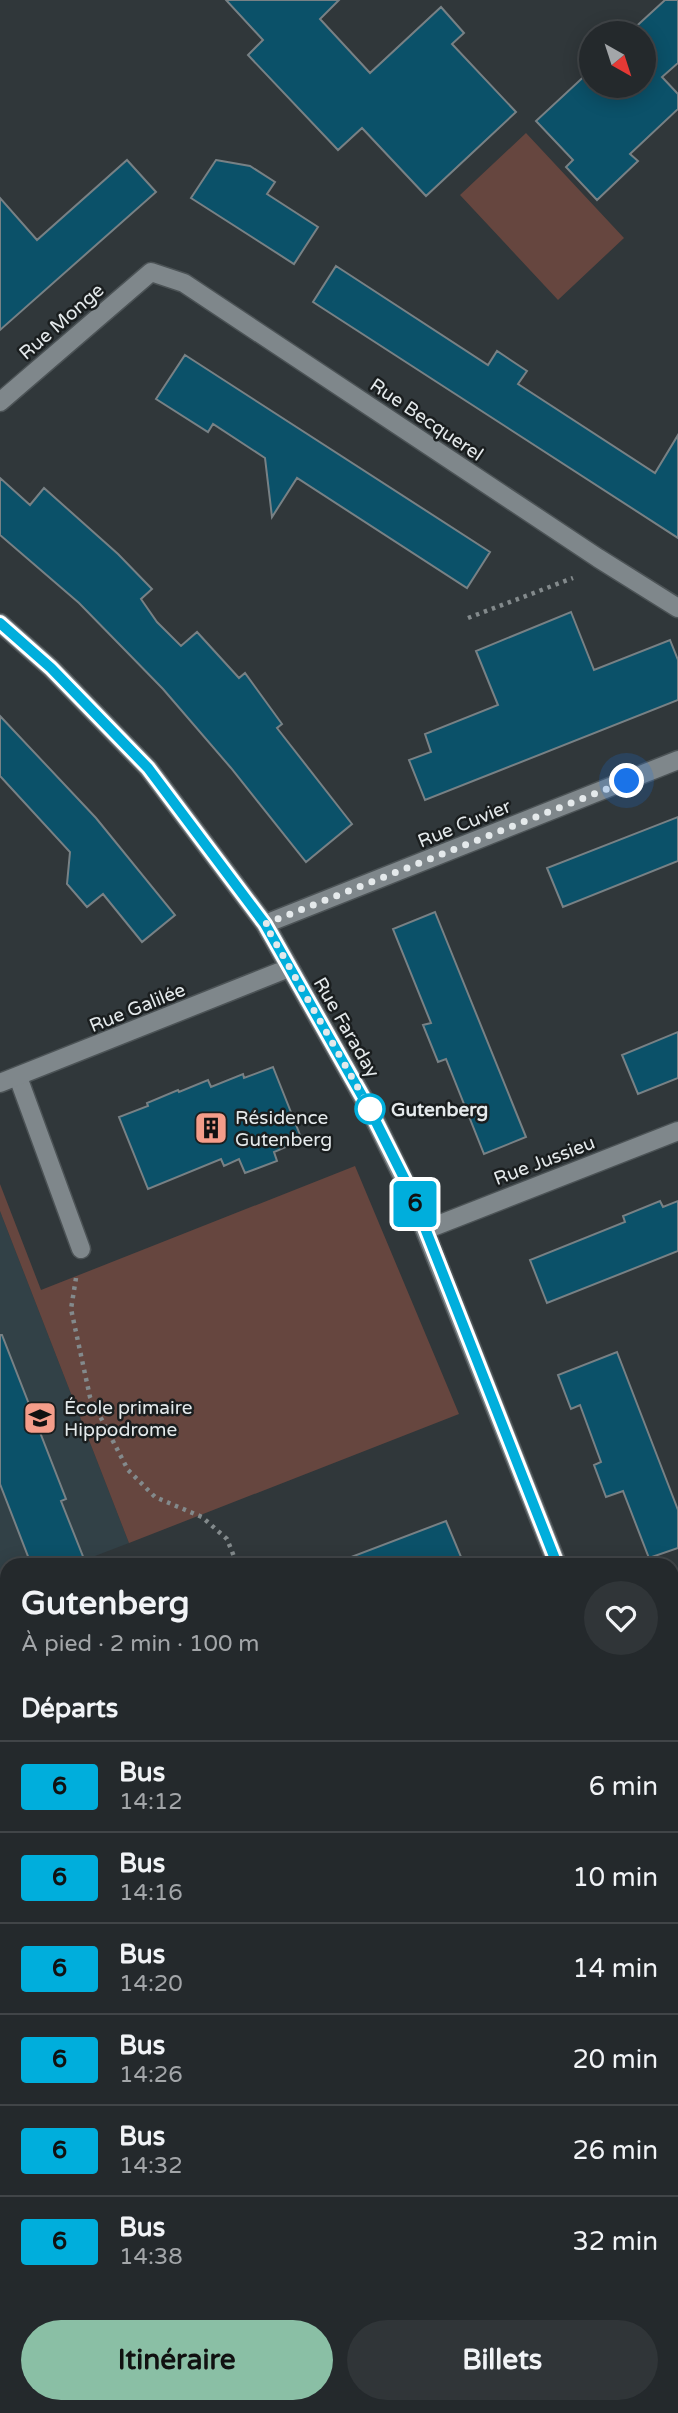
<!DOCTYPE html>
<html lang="fr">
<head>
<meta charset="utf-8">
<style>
  body { margin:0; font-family:"Varela Round",sans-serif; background:#303538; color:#f1f3f6; height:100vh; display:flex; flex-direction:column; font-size:26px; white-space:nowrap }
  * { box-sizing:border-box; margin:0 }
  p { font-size:23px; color:#a3a6a9 }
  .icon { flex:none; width:38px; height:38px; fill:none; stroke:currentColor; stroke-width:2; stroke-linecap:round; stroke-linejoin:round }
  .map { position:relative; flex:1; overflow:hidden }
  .drawer { position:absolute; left:0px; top:1558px; width:679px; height:856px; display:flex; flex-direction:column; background:#24292c; border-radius:21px 21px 0 0; box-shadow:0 4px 18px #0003,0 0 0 2px #414548 }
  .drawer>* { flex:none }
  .badge { padding:0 14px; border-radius:5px; font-size:24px; line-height:46px }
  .needle { width:46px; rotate:141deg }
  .buttons { position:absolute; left:579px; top:21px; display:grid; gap:14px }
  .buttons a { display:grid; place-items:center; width:77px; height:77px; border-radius:50%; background:#24292c; box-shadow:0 4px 18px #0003,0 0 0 2px #414548; font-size:35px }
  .you { position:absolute; width:35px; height:35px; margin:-18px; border:5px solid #fff; border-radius:50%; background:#1a73e8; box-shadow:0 0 0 10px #1a73e833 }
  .map>.badge { position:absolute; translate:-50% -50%; box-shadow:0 0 0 4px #fff }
  h2 { padding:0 21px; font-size:26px; line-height:63px }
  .round { display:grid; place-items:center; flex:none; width:74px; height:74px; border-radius:37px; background:#303538 }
  .overview { display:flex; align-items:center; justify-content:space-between; height:119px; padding:0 21px }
  h1 { font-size:33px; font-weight:700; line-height:52px }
  .button { display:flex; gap:14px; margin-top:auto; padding:14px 21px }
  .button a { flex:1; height:80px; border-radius:42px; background:#8abfa5; color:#111; font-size:28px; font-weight:700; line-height:80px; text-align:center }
  .button a+a { background:#303538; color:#f1f3f6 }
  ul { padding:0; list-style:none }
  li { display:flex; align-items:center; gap:21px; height:91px; padding:0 21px; border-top:2px solid #414548 }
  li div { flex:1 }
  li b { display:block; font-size:26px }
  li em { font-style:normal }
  li .badge { min-width:77px; font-weight:700; text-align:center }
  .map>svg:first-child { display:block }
</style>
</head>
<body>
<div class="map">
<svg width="678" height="2413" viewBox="0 0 678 2413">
  <rect width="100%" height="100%" fill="#30373a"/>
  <!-- built -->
  <path fill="#324147" d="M 0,1211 L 129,1543 L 74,1564 L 7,1564 L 7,1591 L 0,1594 Z"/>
  <!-- green -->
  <path fill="#66463f" d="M 526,133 L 624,238 L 558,300 L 460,195 Z
    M 355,1166 L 459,1414 L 129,1543 L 0,1211 L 0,1184 L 41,1290 Z
    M 549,2406 L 658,2406 L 640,2413 L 532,2413 Z"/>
  <!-- building -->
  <path fill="#0b5169" stroke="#788185" stroke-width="2" d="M 226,0 L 339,0 L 320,19 L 370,73 L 441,7 L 464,33 L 452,44 L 516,112 L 426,196 L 362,128 L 338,150 L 248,55 L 263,40 Z
    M 665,0 L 678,0 L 678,63 L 662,77 L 678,94 L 678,109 L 630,154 L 638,161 L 597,200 L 566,167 L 573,160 L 536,121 L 592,69 L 592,86 L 644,86 L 644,33 L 629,33 Z
    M 127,160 L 156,192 L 0,330 L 0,198 L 37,240 Z
    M 216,160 L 250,166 L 275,182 L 267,194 L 318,227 L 294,264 L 191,198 Z
    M 336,266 L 488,365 L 497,351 L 527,371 L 518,384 L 655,473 L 678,435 L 678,538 L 313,302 Z
    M 185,355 L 490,552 L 467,588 L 297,478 L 272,517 L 265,458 L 213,424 L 208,432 L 156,399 Z
    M 0,478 L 30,505 L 44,488 L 118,554 L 152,589 L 141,599 L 157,622 L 181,646 L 197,632 L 239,678 L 245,673 L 282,724 L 277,728 L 352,824 L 306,862 L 231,768 L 163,689 L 79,603 L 0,535 Z
    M 571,612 L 594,670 L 670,640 L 678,660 L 678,700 L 425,800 L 409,760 L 431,752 L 425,734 L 498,705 L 476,651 Z
    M 0,716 L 96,818 L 175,915 L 142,942 L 103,894 L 87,907 L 67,884 L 70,852 L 0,776 Z
    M 678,817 L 678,861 L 563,907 L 547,868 Z
    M 435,912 L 526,1137 L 484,1154 L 446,1059 L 438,1062 L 423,1025 L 431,1023 L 393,929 Z
    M 678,1032 L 678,1078 L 638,1094 L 622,1055 Z
    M 273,1067 L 302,1140 L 274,1152 L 277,1161 L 245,1173 L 239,1159 L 224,1166 L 221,1159 L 148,1189 L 119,1117 L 148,1106 L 147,1103 L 178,1090 L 179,1092 L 208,1080 L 211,1087 L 243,1074 L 244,1078 Z
    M 660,1201 L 663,1207 L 678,1201 L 678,1251 L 547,1303 L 530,1260 L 625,1222 L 623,1216 Z
    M 0,1335 L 2,1335 L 66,1499 L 61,1501 L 86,1564 L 31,1564 L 0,1484 Z
    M 617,1352 L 678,1510 L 678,1548 L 649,1558 L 623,1491 L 606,1497 L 594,1465 L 601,1462 L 580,1405 L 571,1409 L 558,1375 Z
    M 446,1521 L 464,1564 L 339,1564 L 338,1562 Z"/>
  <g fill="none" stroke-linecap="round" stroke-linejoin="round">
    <defs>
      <path id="lane" d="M 18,1077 L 81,1249"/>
      <path id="street" d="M 0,402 L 151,272 L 184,283 L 598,558 L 678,608
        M 0,623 L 51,668 L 148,768 L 265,924 L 370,1110 L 409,1190 L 557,1564
        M 265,924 L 678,760
        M 0,1083 L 289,968
        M 425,1230 L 678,1131
        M 672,1862 L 678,1877
        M 0,2012 L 7,2010
        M 0,2024 L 7,2047
        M 672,2131 L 678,2129
        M 0,2398 L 7,2396"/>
    </defs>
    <!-- lane casing -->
    <use href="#lane" stroke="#4c5356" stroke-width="21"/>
    <!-- street casing -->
    <use href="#street" stroke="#4c5356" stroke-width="21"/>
    <!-- path -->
    <path stroke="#838a8c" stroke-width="4.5" stroke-dasharray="3.5 5" stroke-linecap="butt" d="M 468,618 L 573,578
      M 76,1278 L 71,1309 L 90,1397 L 128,1470 L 155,1497 L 202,1517 L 227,1539 L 237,1564
      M 672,2377 L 678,2375
      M 585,2413 L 601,2406"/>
    <!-- lane -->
    <use href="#lane" stroke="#7f878b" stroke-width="18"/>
    <!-- street -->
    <use href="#street" stroke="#7f878b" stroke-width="18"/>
  </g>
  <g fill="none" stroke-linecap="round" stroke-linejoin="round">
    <defs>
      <path id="line" d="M 0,623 L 51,668 L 148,768 L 265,924 L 370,1110 L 410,1190 L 557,1564"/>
    </defs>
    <!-- line casing -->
    <use href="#line" stroke="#fff" stroke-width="16"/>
    <!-- line -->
    <use href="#line" stroke="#00aedc" stroke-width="10"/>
    <!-- walk -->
    <path stroke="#e4e9eb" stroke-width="7" stroke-dasharray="0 12.6" d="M 370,1109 L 265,924 L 627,781"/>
  </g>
  <!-- icons -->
  <defs>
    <symbol id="building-square" viewBox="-11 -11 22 22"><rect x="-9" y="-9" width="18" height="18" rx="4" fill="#f49d8a" stroke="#1a1e1f"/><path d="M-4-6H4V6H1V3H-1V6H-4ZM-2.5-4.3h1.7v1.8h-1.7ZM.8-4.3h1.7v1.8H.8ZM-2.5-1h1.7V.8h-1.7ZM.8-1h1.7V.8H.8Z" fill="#111"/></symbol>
    <symbol id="school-square" viewBox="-11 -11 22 22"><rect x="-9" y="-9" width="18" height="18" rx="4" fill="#f49d8a" stroke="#1a1e1f"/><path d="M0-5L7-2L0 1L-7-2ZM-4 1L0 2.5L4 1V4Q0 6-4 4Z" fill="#111"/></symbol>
  </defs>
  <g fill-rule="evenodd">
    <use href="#building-square" x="192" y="1109" width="38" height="38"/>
    <use href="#school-square" x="21" y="1399" width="38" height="38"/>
  </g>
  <!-- markers -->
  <circle fill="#fff" stroke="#00aedc" stroke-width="3.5" cx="370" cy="1109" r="14"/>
  <g text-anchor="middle" stroke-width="5" stroke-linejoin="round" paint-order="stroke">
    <!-- street labels -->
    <g font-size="19" fill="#e4e9eb" stroke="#1a1e1f">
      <text transform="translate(61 321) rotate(-41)" y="7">Rue Monge</text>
      <text transform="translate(427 419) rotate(34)" y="7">Rue Becquerel</text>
      <text transform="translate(464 823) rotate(-22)" y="7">Rue Cuvier</text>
      <text transform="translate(137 1007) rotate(-22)" y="7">Rue Galilée</text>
      <text transform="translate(347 1027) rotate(60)" y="7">Rue Faraday</text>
      <text transform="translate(544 1160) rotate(-21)" y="7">Rue Jussieu</text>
    </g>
    <!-- stop labels -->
    <g font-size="19" font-weight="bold" fill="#e4e9eb" stroke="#1a1e1f" text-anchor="start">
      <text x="391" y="1116">Gutenberg</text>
    </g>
    <!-- poi labels -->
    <g font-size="19" fill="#e4e9eb" stroke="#1a1e1f" text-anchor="start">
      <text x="235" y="1124">Résidence<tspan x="235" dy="22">Gutenberg</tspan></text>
      <text x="64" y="1414">École primaire<tspan x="64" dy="22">Hippodrome</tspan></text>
    </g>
  </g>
</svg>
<div class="buttons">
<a><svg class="needle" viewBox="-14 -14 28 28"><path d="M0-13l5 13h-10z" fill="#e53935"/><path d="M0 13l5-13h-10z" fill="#a3a6a9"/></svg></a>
</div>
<div class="you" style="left:627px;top:781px"></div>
<b class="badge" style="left:415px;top:1204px;background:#00aedc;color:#111">6</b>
<section class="drawer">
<div class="overview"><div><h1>Gutenberg</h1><p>À pied · 2 min · 100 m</p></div><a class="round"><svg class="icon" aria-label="heart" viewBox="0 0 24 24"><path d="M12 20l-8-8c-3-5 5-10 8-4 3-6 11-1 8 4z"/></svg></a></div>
<h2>Départs</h2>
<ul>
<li><span class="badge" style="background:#00aedc;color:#111">6</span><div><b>Bus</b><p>14:12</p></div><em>6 min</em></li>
<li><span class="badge" style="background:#00aedc;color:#111">6</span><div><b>Bus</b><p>14:16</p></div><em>10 min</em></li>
<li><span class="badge" style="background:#00aedc;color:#111">6</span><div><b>Bus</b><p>14:20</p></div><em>14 min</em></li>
<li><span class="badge" style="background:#00aedc;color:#111">6</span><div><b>Bus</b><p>14:26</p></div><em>20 min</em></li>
<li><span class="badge" style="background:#00aedc;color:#111">6</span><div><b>Bus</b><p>14:32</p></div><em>26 min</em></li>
<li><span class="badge" style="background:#00aedc;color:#111">6</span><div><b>Bus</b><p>14:38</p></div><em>32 min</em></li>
</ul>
<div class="button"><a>Itinéraire</a><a>Billets</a></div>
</section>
</div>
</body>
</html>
